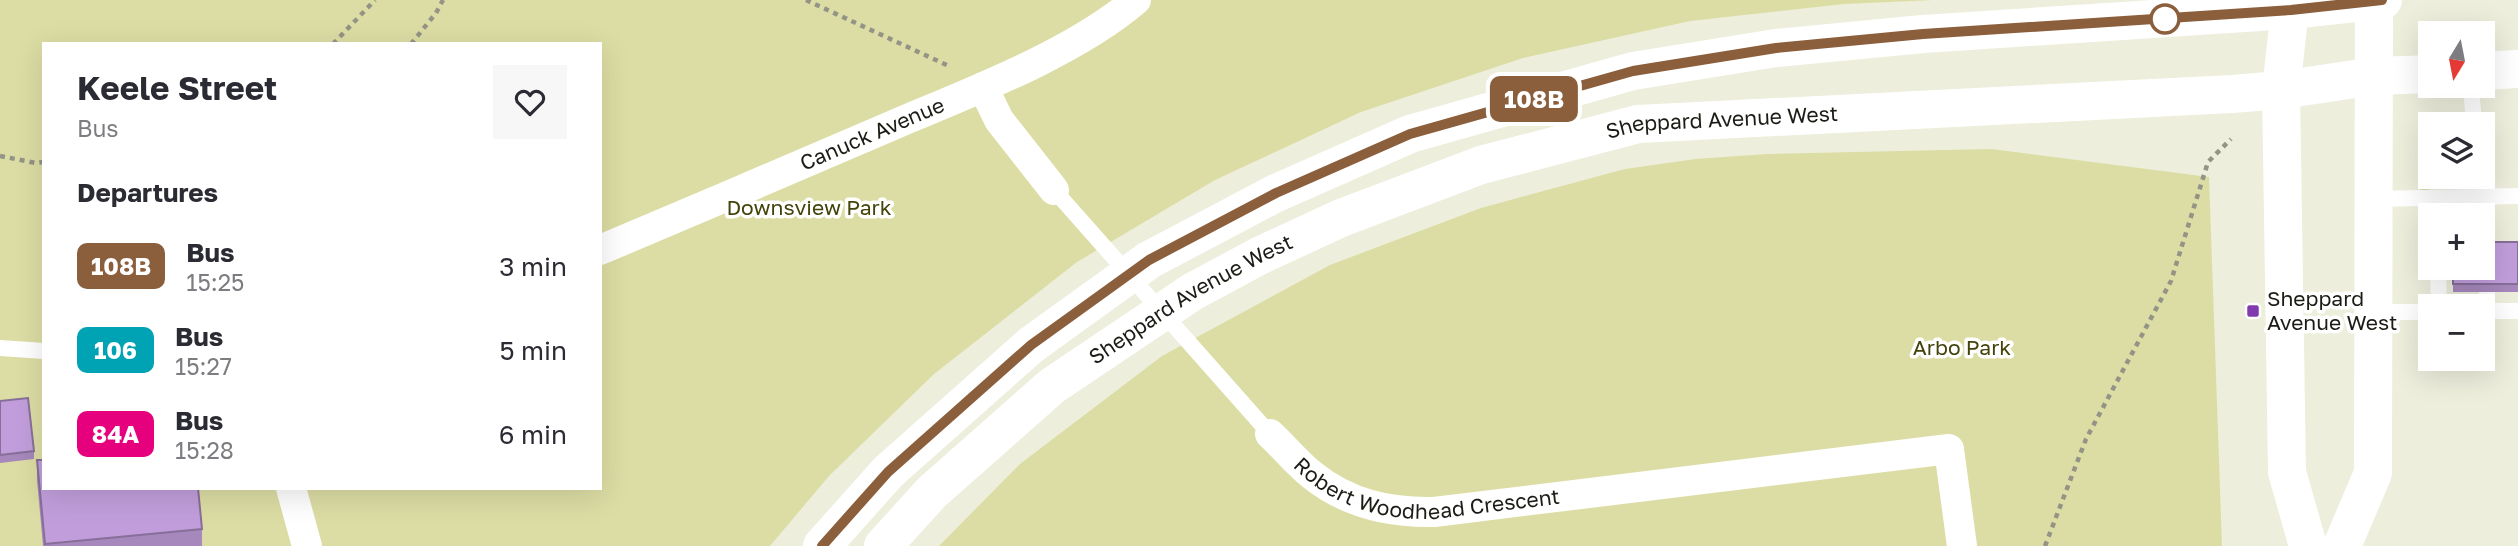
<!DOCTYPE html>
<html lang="en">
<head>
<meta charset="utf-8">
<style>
  body { margin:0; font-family:"Golos Text",sans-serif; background:#f7f7f7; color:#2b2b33; height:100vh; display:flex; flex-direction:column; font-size:26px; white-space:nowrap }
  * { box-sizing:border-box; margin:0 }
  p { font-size:23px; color:#7c7c81 }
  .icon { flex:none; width:38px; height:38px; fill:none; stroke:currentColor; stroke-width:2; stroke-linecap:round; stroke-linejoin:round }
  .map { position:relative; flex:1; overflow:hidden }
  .drawer { position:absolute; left:42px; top:42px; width:560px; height:448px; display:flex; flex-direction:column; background:#fff; border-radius:0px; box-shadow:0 7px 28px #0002 }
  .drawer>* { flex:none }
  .badge { padding:0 14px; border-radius:10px; font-size:24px; line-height:46px }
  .needle { width:46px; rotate:190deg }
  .tools { position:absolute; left:2418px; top:21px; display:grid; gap:14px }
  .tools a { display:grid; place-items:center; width:77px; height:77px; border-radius:0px; background:#fff; box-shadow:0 7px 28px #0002; font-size:35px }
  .map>.badge { position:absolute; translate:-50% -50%; box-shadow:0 0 0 4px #fff }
  h2 { padding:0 35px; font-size:26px; line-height:63px }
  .round { display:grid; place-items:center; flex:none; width:74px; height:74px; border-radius:0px; background:#f7f7f7 }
  .head { display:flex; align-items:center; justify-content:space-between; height:119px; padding:0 35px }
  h1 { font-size:33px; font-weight:700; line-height:52px }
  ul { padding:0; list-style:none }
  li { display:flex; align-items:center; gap:21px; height:84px; padding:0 35px }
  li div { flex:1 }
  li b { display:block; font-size:26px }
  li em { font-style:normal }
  li .badge { min-width:77px; font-weight:700; text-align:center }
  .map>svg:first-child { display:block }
</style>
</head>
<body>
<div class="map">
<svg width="2518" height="546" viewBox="0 0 2518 546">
  <rect width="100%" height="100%" fill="#edeedc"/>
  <!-- green -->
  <path fill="#dcdda4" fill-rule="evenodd" d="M 0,0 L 1933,0 L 1844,4 L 1690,21 L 1523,58 L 1361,112 L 1215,180 L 1077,262 L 934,374 L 829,476 L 770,546 L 0,546 ZM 44,44 L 600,44 L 600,488 L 44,488 Z
    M 2431,147 L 2431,177 L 2434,177 L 2428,193 L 2421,196 L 2422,148 Z
    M 1991,149 L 2209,177 L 2222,546 L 939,546 L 1020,464 L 1162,356 L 1330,265 L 1481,208 L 1625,169 L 1696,159 L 1767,154 Z"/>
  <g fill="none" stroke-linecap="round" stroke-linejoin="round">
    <!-- path -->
    <path stroke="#939486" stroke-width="4.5" stroke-dasharray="5 5" stroke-linecap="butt" d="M 806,0 L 951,67
      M 333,44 L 375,0
      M 411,44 L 436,13 L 443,0
      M 0,156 L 36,163 L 44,162
      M 2045,546 L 2086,439 L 2171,281 L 2208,162 L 2231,139"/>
    <!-- lane -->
    <path stroke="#fff" stroke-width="16" d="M 2471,86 L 2474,124
      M 2481,177 L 2487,251
      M 1054,190 L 1270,434
      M 2374,199 L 2518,196
      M 2438,268 L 2439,306
      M 2483,311 L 2518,311
      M 2487,311 L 2487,292
      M 2374,312 L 2431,312
      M 0,348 L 44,351"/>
    <!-- street -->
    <g stroke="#fff" stroke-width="30">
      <path d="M 983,87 L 999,120 L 1054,190"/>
      <path id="s1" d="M 600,250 C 702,207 803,164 905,120 C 977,90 1077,51 1136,0"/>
      <path id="s2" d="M 1270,434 C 1284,447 1297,463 1312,475 C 1348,504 1389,513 1434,512 L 1949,449 L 1962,546"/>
      <path d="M 291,488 L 307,546"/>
    </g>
    <!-- secondary -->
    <g stroke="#fff" stroke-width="38">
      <path d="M 2291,0 L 2281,90 L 2287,472 L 2308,546"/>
      <path d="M 2483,71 L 2518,69"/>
      <path d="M 822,546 L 888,472 L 1031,345 L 1149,260 L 1276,193 L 1410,134 L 1633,71 L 1776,48 L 1923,34 L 2291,10 L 2383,0"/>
      <path id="s3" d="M 883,546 L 932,492 L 1052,386 L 1192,292 L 1259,256 L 1341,218 L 1481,165 L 1638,124 L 2232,94 L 2281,90 L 2375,76 L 2431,74"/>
      <path d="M 2342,546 L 2373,473 L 2374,0"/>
    </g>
  </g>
  <!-- wall -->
  <path fill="#a688bc" d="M 2518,242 L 2518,292 L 2453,292 L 2453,268 Z
    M 0,401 L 34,451 L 34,459 L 0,463 Z
    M 37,460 L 202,529 L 202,546 L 43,546 L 37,480 Z"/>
  <!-- building -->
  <path fill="#c19edb" stroke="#876f99" stroke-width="2" d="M 2483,242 L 2518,242 L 2518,284 L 2453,284 L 2453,268 L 2483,268 Z
    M 28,398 L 34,451 L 0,455 L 0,401 Z
    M 37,460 L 44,460 L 44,488 L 198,488 L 202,529 L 45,544 Z"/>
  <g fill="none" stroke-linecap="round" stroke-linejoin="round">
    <defs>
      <path id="line" d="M 822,546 L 888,472 L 1031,345 L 1149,260 L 1276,193 L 1410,134 L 1633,71 L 1776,48 L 1923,34 L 2291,10 L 2382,0"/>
    </defs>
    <!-- line casing -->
    <use href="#line" stroke="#fff" stroke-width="16"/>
    <!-- line -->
    <use href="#line" stroke="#8b5e3c" stroke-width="10"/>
  </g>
  <!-- markers -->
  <circle fill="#fff" stroke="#8b5e3c" stroke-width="3.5" cx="2165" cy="19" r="14"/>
  <rect fill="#823bae" stroke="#fff" stroke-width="2.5" x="2246" y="304" width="14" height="14" rx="3.5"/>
  <g text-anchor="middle" stroke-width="7" stroke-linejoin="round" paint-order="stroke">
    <!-- street labels -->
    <g font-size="21" fill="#1b1c15" stroke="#fff">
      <text dy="7" stroke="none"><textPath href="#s3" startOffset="964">Sheppard Avenue West</textPath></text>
      <text dy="7" stroke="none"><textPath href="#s1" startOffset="296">Canuck Avenue</textPath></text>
      <text dy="7" stroke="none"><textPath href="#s3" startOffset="397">Sheppard Avenue West</textPath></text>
      <text dy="7" stroke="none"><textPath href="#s2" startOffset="177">Robert Woodhead Crescent</textPath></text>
    </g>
    <!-- park labels -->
    <g font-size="21" fill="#43430b" stroke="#fff">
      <text x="809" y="215">Downsview Park</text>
      <text x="1962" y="355">Arbo Park</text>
    </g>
    <!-- poi labels -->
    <g font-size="21" fill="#1b1c15" stroke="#fff" text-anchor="start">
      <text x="2267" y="306">Sheppard<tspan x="2267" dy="24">Avenue West</tspan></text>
    </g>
  </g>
</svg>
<div class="tools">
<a><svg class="needle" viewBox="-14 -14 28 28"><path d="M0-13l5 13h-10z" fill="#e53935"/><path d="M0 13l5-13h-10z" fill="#7c7c81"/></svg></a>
<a><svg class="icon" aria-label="layers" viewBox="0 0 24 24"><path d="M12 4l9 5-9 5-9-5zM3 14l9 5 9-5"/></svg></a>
<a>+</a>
<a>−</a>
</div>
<b class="badge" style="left:1534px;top:99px;background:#8b5e3c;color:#fff">108B</b>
<section class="drawer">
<div class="head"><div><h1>Keele Street</h1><p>Bus</p></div><a class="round"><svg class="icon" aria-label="heart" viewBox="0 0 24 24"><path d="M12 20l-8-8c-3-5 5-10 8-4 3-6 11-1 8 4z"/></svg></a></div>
<h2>Departures</h2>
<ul>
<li><span class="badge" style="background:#8b5e3c;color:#fff">108B</span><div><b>Bus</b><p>15:25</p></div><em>3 min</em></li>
<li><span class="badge" style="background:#00a3b4;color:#fff">106</span><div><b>Bus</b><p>15:27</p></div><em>5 min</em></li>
<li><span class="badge" style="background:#e6007e;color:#fff">84A</span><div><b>Bus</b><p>15:28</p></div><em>6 min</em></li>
</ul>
</section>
</div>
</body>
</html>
